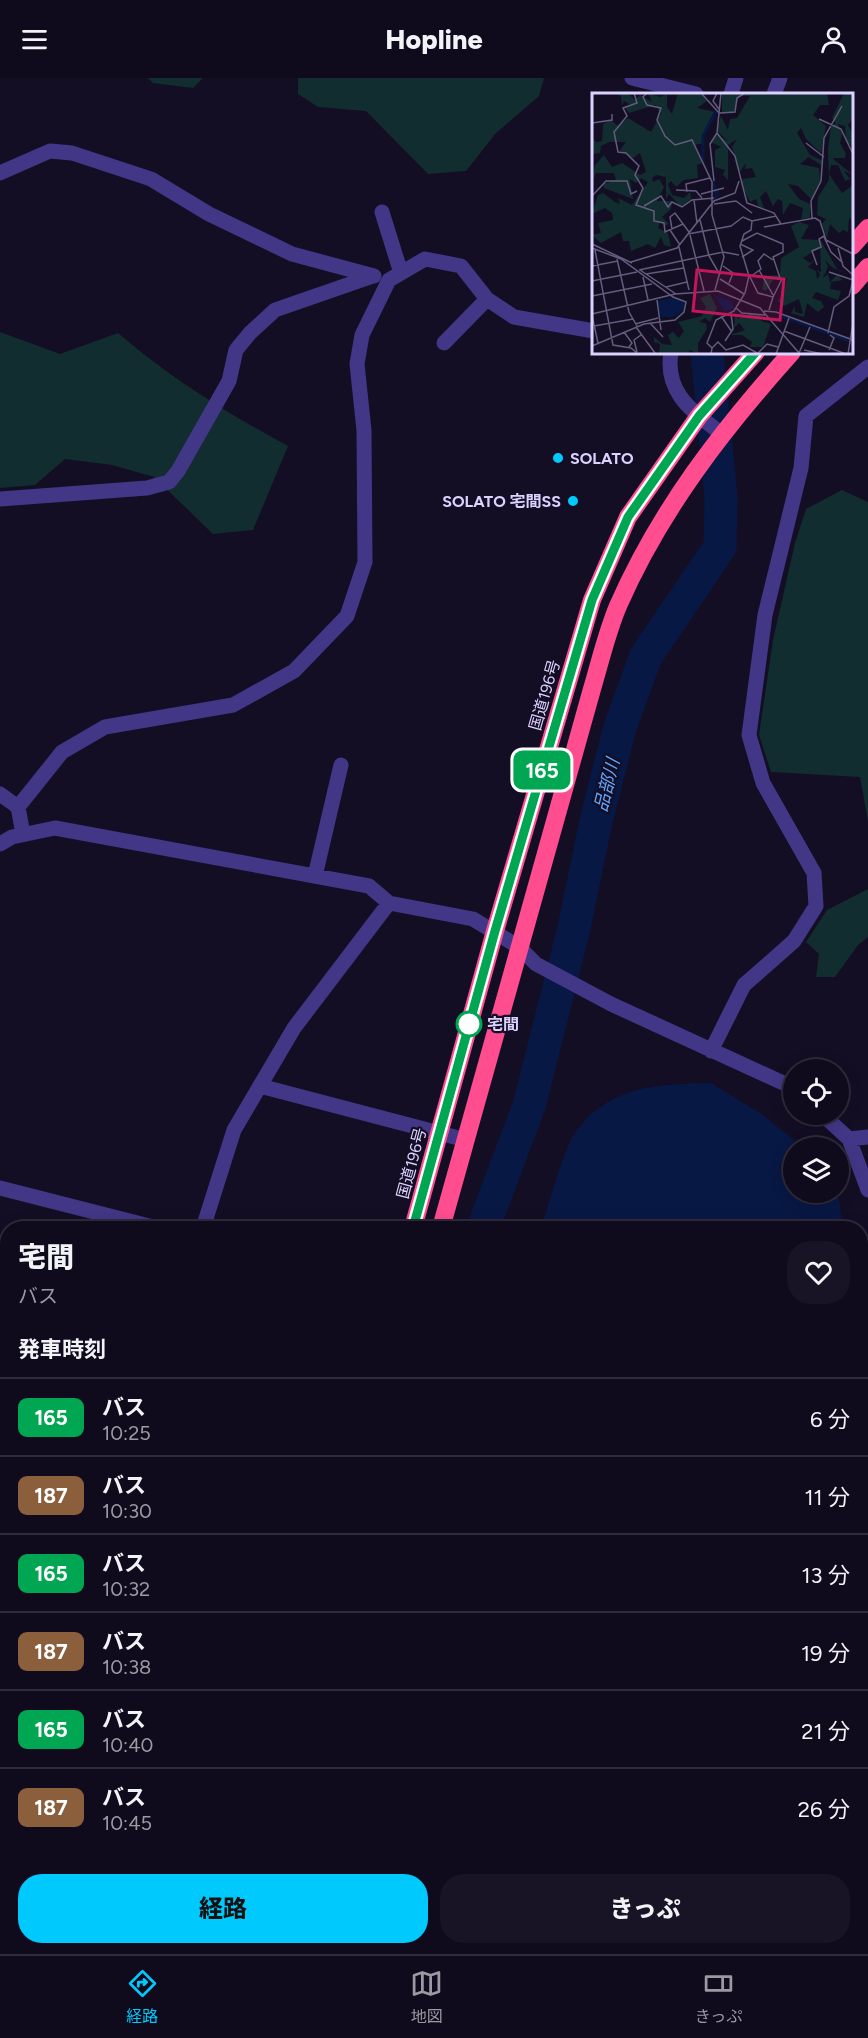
<!DOCTYPE html>
<html lang="ja">
<head>
<meta charset="utf-8">
<style>
  body { margin:0; font-family:Figtree,"Noto Sans JP",sans-serif; background:#181325; color:#f1f3f6; height:100vh; display:flex; flex-direction:column; font-size:22px; white-space:nowrap }
  * { box-sizing:border-box; margin:0 }
  p { font-size:20px; color:#9b9aa3 }
  .icon { flex:none; width:33px; height:33px; fill:none; stroke:currentColor; stroke-width:2; stroke-linecap:round; stroke-linejoin:round }
  .map { position:relative; flex:1; overflow:hidden }
  .panel { position:absolute; left:0px; top:1143px; width:868px; height:734px; display:flex; flex-direction:column; background:#0f0a1c; border-radius:24px 24px 0 0; box-shadow:0 3px 15px #0003,0 0 0 2px #2f2b3b }
  .panel>* { flex:none }
  .badge { padding:0 12px; border-radius:9px; font-size:21px; line-height:39px }
  .buttons { position:absolute; left:783px; top:981px; display:grid; gap:12px }
  .buttons a { display:grid; place-items:center; width:66px; height:66px; border-radius:50%; background:#0f0a1c; box-shadow:0 3px 15px #0003,0 0 0 2px #2f2b3b; font-size:30px }
  .map>.badge { position:absolute; translate:-50% -50%; box-shadow:0 0 0 3px #fff }
  h2 { padding:0 18px; font-size:22px; line-height:54px }
  .round { display:grid; place-items:center; flex:none; width:63px; height:63px; border-radius:24px; background:#181325 }
  .headline { display:flex; align-items:center; justify-content:space-between; height:102px; padding:0 18px }
  h1 { font-size:28px; font-weight:800; line-height:45px }
  .primary-button { display:flex; gap:12px; margin-top:auto; padding:12px 18px }
  .primary-button a { flex:1; height:69px; border-radius:24px; background:#00c9fd; color:#111; font-size:24px; font-weight:800; line-height:69px; text-align:center }
  .primary-button a+a { background:#181325; color:#f1f3f6 }
  ul { padding:0; list-style:none }
  li { display:flex; align-items:center; gap:18px; height:78px; padding:0 18px; border-top:2px solid #2f2b3b }
  li div { flex:1 }
  li b { display:block; font-size:22px }
  li em { font-style:normal }
  li .badge { min-width:66px; font-weight:700; text-align:center }
  header { display:flex; justify-content:space-between; align-items:center; height:78px; padding:0 18px; background:#0f0a1c; font-size:27px; font-weight:800 }
  .menu { display:flex; justify-content:space-around; align-items:center; height:84px; border-top:2px solid #2f2b3b; background:#0f0a1c; font-size:16px; color:#9b9aa3 }
  .menu a { display:grid; justify-items:center; gap:3px }
  .menu .active { color:#00c9fd }
  .map>svg:first-child { display:block }
</style>
</head>
<body>
<header><svg class="icon" aria-label="menu" viewBox="0 0 24 24"><path d="M4 6h16M4 12h16M4 18h16"/></svg>Hopline<svg class="icon" aria-label="person" viewBox="0 0 24 24"><circle cx="12" cy="8" r="4"/><path d="M4 21q1-7 8-7t8 7"/></svg></header>
<div class="map">
<svg width="868" height="1876" viewBox="0 0 868 1876">
  <rect width="100%" height="100%" fill="#140e25"/>
  <!-- green -->
  <path fill="#112d2f" d="M 148,0 L 203,0 L 193,10 L 153,5 Z
    M 298,0 L 544,0 L 539,18 L 496,55 L 466,93 L 428,96 L 366,33 L 318,29 L 298,16 Z
    M 0,254 L 60,276 L 118,255 C 170,300 227,335 288,368 L 253,452 L 213,456 L 154,399 L 112,387 L 65,381 L 35,407 L 0,410 Z
    M 842,412 L 868,424 L 868,743 L 860,699 L 771,694 L 759,657 L 773,562 L 795,465 L 806,431 Z
    M 868,811 L 868,859 L 858,867 L 835,899 L 816,899 L 819,876 L 806,864 L 827,832 Z
    M 861,1396 L 868,1400 L 868,1620 L 861,1619 Z"/>
  <!-- water -->
  <path fill="#081844" d="M 711,1005 L 763,1037 L 802,1069 L 794,1070 L 794,1114 L 838,1115 L 842,1143 L 837,1150 L 541,1150 C 549,1128 563,1072 575,1055 C 608,1008 658,1006 711,1005 Z"/>
  <g fill="none" stroke-linecap="round" stroke-linejoin="round">
    <!-- river -->
    <path stroke="#081844" stroke-width="33" d="M 483,1150 L 529,1028 L 574,850 L 596,743 L 620,649 L 646,578 L 720,469 L 721,420 L 707,274
      M 527,1869 L 529,1876"/>
    <!-- minor -->
    <path stroke="#423786" stroke-width="15" d="M 632,0 L 696,16
      M 731,16 L 736,0
      M 774,16 L 780,0
      M 0,95 L 50,73 L 72,75 L 151,101 L 209,136 L 292,176 L 374,198
      M 382,134 L 401,195
      M 444,265 L 487,221
      M 671,274 C 664,316 694,334 723,357
      M 0,421 L 147,410 L 169,404 L 178,393 L 229,303 L 236,272 L 250,255 L 275,232 L 373,198
      M 0,716 L 18,729
      M 23,756 L 18,729 L 62,674 L 105,649 L 233,627 L 294,593 L 347,538 L 365,484 L 364,352 L 357,286 L 362,257 L 389,202 L 425,181 L 461,188 L 487,221 L 514,239 L 594,253
      M 0,766 L 12,759 L 55,750 L 369,808 L 389,825 L 473,841 L 519,869 L 536,886 L 611,926 L 794,1010
      M 315,798 L 341,687
      M 711,973 L 744,907 L 794,863 L 816,828 L 814,795 L 763,705 L 749,657 L 765,537 L 801,390 L 806,338 L 868,289
      M 260,1008 L 466,1062
      M 822,1036 L 849,1061 L 868,1112
      M 849,1061 L 868,1059
      M 0,1110 L 157,1150
      M 203,1150 L 234,1052 L 294,950 L 389,825
      M 861,1348 L 868,1348
      M 0,1365 L 8,1366
      M 0,1467 L 8,1462
      M 0,1839 L 8,1836
      M 402,1869 L 403,1876"/>
    <!-- highway -->
    <path stroke="#ff4d90" stroke-width="18" d="M 852,168 L 868,150
      M 852,208 L 868,189
      M 413,1150 L 495,853 L 592,522 L 628,439 L 699,338 L 756,274
      M 441,1150 L 592,611 C 600,584 607,554 618,528 C 660,432 722,352 792,274
      M 430,1869 L 432,1876
      M 459,1869 L 460,1876"/>
  </g>
  <g fill="none" stroke-linecap="round" stroke-linejoin="round">
    <defs>
      <path id="line" d="M 413,1150 L 495,853 L 592,522 L 628,439 L 699,338 L 756,274"/>
    </defs>
    <!-- line casing -->
    <use href="#line" stroke="#fff" stroke-width="14"/>
    <!-- line -->
    <use href="#line" stroke="#00a651" stroke-width="9"/>
  </g>
  <!-- markers -->
  <g fill="#00c9fd" stroke="#140e25" stroke-width="2">
    <circle cx="558" cy="380" r="6"/>
    <circle cx="573" cy="423" r="6"/>
  </g>
  <circle fill="#fff" stroke="#00a651" stroke-width="3" cx="469" cy="946" r="12"/>
  <g text-anchor="middle" stroke-width="4.5" stroke-linejoin="round" paint-order="stroke">
    <!-- poi labels -->
    <g font-size="16" font-weight="bold" fill="#dcd2ff" stroke="#140e25" text-anchor="start">
      <text x="570" y="386">SOLATO</text>
      <text x="561" y="429" text-anchor="end">SOLATO 宅間SS</text>
    </g>
    <!-- street labels -->
    <g font-size="16" fill="#dcd2ff" stroke="#140e25">
      <text transform="translate(544 617) rotate(-74)" y="6">国道196号</text>
      <text transform="translate(411 1085) rotate(-75)" y="6">国道196号</text>
    </g>
    <!-- stop labels -->
    <g font-size="16" font-weight="bold" fill="#dcd2ff" stroke="#140e25" text-anchor="start">
      <text x="487" y="952">宅間</text>
    </g>
    <!-- water labels -->
    <g font-size="18" font-style="italic" fill="#60a5ff" stroke="#140e25">
      <text transform="translate(607 707) rotate(-76)" y="6">品部川</text>
    </g>
  </g>
  <!-- overview -->
  <g transform="translate(592 15)">
    <rect width="261" height="261" fill="#140e25"/>
    <path d="M 24,0 L 36,0 L 43,7 L 48,2 L 60,9 L 56,0 L 68,4 L 75,1 L 75,14 L 80,21 L 86,0 L 108,0 L 115,8 L 105,15 L 124,19 L 110,43 L 112,50 L 102,52 L 110,70 L 105,72 L 106,85 L 92,87 L 84,94 L 79,88 L 76,91 L 80,102 L 92,105 L 98,99 L 99,106 L 89,114 L 77,101 L 74,106 L 74,84 L 64,82 L 60,85 L 61,89 L 67,86 L 72,94 L 65,108 L 80,108 L 79,116 L 70,124 L 77,131 L 73,133 L 68,128 L 66,135 L 76,140 L 79,154 L 72,152 L 69,144 L 63,155 L 56,151 L 39,158 L 37,148 L 31,148 L 29,139 L 9,150 L 0,142 L 9,140 L 6,130 L 21,127 L 20,120 L 13,115 L 0,121 L 6,102 L 11,100 L 23,109 L 28,111 L 26,105 L 40,112 L 56,89 L 49,85 L 44,90 L 38,86 L 41,106 L 12,95 L 11,91 L 24,87 L 22,80 L 4,80 L 0,88 L 3,72 L 12,62 L 20,74 L 30,70 L 48,82 L 54,79 L 48,60 L 41,65 L 28,57 L 34,49 L 17,49 L 9,53 L 8,60 L 0,61 L 0,44 L 4,49 L 10,48 L 11,31 L 19,27 L 26,33 L 36,25 L 59,39 L 69,20 L 63,12 L 37,20 L 33,15 L 39,12 L 32,8 L 30,13 L 29,3 ZM 130,0 L 235,0 L 237,12 L 228,12 L 221,22 L 234,33 L 229,60 L 214,46 L 209,35 L 205,40 L 218,62 L 231,68 L 229,72 L 217,64 L 208,71 L 227,75 L 228,88 L 219,106 L 206,93 L 196,91 L 207,106 L 218,111 L 218,125 L 209,126 L 211,115 L 198,110 L 191,122 L 190,108 L 186,106 L 181,113 L 174,98 L 168,104 L 172,115 L 167,114 L 164,106 L 158,109 L 149,90 L 151,86 L 164,84 L 160,75 L 153,76 L 154,70 L 148,79 L 140,54 L 145,46 L 136,52 L 136,87 L 131,82 L 133,77 L 123,74 L 123,57 L 129,54 L 119,49 L 125,42 L 136,48 L 125,38 L 129,23 L 136,37 L 138,26 L 145,25 L 158,3 L 147,3 L 142,19 L 130,19 ZM 252,0 L 261,0 L 261,25 L 256,32 L 261,41 L 261,54 L 254,49 L 253,33 L 246,31 L 250,41 L 248,50 L 254,61 L 253,65 L 240,65 L 261,82 L 252,78 L 258,86 L 253,88 L 246,72 L 239,72 L 237,81 L 250,100 L 261,92 L 261,140 L 259,126 L 257,125 L 256,139 L 251,137 L 247,140 L 238,131 L 235,145 L 230,131 L 234,126 L 225,122 L 226,104 L 237,87 L 236,55 L 239,33 L 244,30 L 240,25 ZM 207,129 L 217,132 L 209,146 L 226,147 L 228,154 L 211,165 L 218,170 L 226,164 L 216,174 L 224,178 L 225,186 L 228,182 L 225,177 L 229,179 L 228,146 L 245,176 L 258,182 L 241,175 L 233,167 L 236,174 L 231,185 L 236,181 L 238,189 L 245,182 L 251,187 L 239,189 L 238,196 L 249,198 L 246,207 L 224,199 L 220,205 L 229,208 L 232,214 L 226,219 L 215,210 L 212,224 L 199,220 L 203,213 L 203,219 L 211,221 L 207,206 L 192,213 L 186,208 L 192,199 L 195,185 L 183,184 L 174,198 L 170,196 L 173,183 L 188,182 L 189,165 L 207,154 L 199,133 ZM 118,201 L 125,215 L 118,229 L 113,225 L 107,229 L 114,230 L 115,236 L 106,250 L 106,261 L 98,257 L 96,261 L 67,261 L 68,251 L 62,249 L 62,244 L 70,251 L 80,252 L 76,242 L 81,239 L 87,245 L 92,238 L 86,229 L 110,223 L 114,214 L 108,205 ZM 156,219 L 168,222 L 169,228 L 179,231 L 171,254 L 158,254 L 160,249 L 150,242 L 138,242 L 153,237 L 147,230 L 142,235 L 143,223 L 148,226 L 147,220 L 156,223 Z" fill="#112d2f"/>
    <path d="M 122,202 L 140,208 L 142,215 L 133,219 ZM 79,205 L 93,208 L 91,218 L 81,224 L 69,224 L 65,208 Z" fill="#081844"/>
    <path fill="none" stroke="#081844" stroke-width="3" d="M 111,69 L 111,43 L 125,16M 121,89 L 125,101 L 121,109M 187,222 L 257,248"/>
    <path fill="none" stroke="#645c7c" stroke-width="1.5" d="M 42,0 L 45,10 L 31,15 L 35,23 L 22,39 L 26,59 L 34,60 L 47,73 L 43,82 L 51,95 L 44,112 L 62,118 L 62,128 L 72,130 L 73,139 L 91,131M 55,0 L 51,4 L 55,12 L 69,15 L 65,27 L 73,43 L 83,52 L 100,47 L 120,89 L 120,122 L 132,164 L 123,197M 109,0 L 128,21M 125,0 L 121,8 L 127,16M 128,20 L 143,19 L 145,5 L 153,0M 227,26 L 249,36 L 261,61M 0,30 L 20,27 L 20,21M 125,40 L 143,63 L 155,110 L 182,120 L 189,131M 214,50 L 232,64M 122,88 L 118,51 L 125,40 L 129,0M 84,97 L 104,98 L 110,105M 95,99 L 94,91 L 118,85M 109,101 L 132,95M 0,103 L 14,88 L 35,88 L 39,101 L 45,98M 102,107 L 105,130M 122,111 L 144,108 L 160,120M 52,113 L 69,103 L 76,114 L 80,109 L 90,114 L 100,107 L 122,105M 220,125 L 219,108 L 229,88 L 232,45 L 250,13M 108,127 L 117,163 L 128,182M 172,134 L 223,125 L 228,128 L 234,147 L 261,161M 80,136 L 78,124 L 83,120 L 97,139M 78,137 L 88,152M 96,141 L 139,133 L 151,124 L 160,128 L 184,123M 98,142 L 112,198M 232,144 L 239,159 L 251,170M 150,148 L 165,140 L 191,151 L 191,159 L 181,164 L 189,188 L 181,204M 0,151 L 40,170M 148,151 L 161,157 L 150,164M 87,154 L 97,197M 0,155 L 29,166 L 81,204 L 94,209 L 92,219 L 83,227 L 52,231 L 0,253M 246,155 L 251,173 L 261,182M 3,157 L 21,252 L 39,255 L 45,260M 25,166 L 37,219 L 45,233M 39,169 L 85,155 L 122,108 L 143,100 L 147,88M 225,172 L 220,158 L 229,154 L 227,146 L 232,143M 0,173 L 26,168M 131,173 L 141,180 L 137,190M 47,177 L 131,159 L 147,162M 48,177 L 84,201M 167,177 L 181,202M 237,179 L 261,187M 54,181 L 92,175M 51,184 L 56,207M 158,184 L 166,200 L 181,204 L 177,217M 158,184 L 169,176 L 166,168 L 172,161 L 181,167M 128,186 L 152,201M 0,188 L 45,179M 74,194 L 95,189M 0,203 L 60,191M 65,207 L 69,237M 144,215 L 150,220 L 173,222M 172,218 L 184,219 L 261,247M 0,221 L 83,201 L 126,198 L 168,215 L 208,261M 0,222 L 6,250M 129,223 L 140,239M 58,230 L 71,244M 43,231 L 66,225M 2,233 L 41,226M 44,234 L 63,260M 192,238 L 254,261M 32,239 L 40,250 L 37,254M 236,240 L 242,214 L 257,203 L 261,188M 133,248 L 141,236 L 139,221M 120,255 L 126,249 L 134,257 L 151,252 L 165,260M 212,257 L 230,261M 237,257 L 242,245 L 238,242M 45,259 L 42,247 L 49,242M 207,260 L 218,234M 119,261 L 120,255 L 115,250 L 124,227 L 142,218 L 153,200 L 157,183 L 148,153 L 152,141 L 159,137 L 160,128M 165,261 L 175,251 L 186,254M 184,261 L 197,225M 256,261 L 261,230"/>
    <path fill="#c2185b" fill-opacity="0.15" stroke="#c2185b" stroke-width="3" d="M 105,177 L 192,186 L 188,227 L 101,218 Z"/>
    <rect width="261" height="261" fill="none" stroke="#dcd2ff" stroke-width="3"/>
  </g>
</svg>
<div class="buttons">
<a><svg class="icon" aria-label="locate" viewBox="0 0 24 24"><circle cx="12" cy="12" r="6"/><path d="M12 2v4M12 18v4M2 12h4M18 12h4"/></svg></a>
<a><svg class="icon" aria-label="layers" viewBox="0 0 24 24"><path d="M12 4l9 5-9 5-9-5zM3 14l9 5 9-5"/></svg></a>
</div>
<b class="badge" style="left:542px;top:692px;background:#00a651;color:#fff">165</b>
<section class="panel">
<div class="headline"><div><h1>宅間</h1><p>バス</p></div><a class="round"><svg class="icon" aria-label="heart" viewBox="0 0 24 24"><path d="M12 20l-8-8c-3-5 5-10 8-4 3-6 11-1 8 4z"/></svg></a></div>
<h2>発車時刻</h2>
<ul>
<li><span class="badge" style="background:#00a651;color:#fff">165</span><div><b>バス</b><p>10:25</p></div><em>6 分</em></li>
<li><span class="badge" style="background:#8b5e3c;color:#fff">187</span><div><b>バス</b><p>10:30</p></div><em>11 分</em></li>
<li><span class="badge" style="background:#00a651;color:#fff">165</span><div><b>バス</b><p>10:32</p></div><em>13 分</em></li>
<li><span class="badge" style="background:#8b5e3c;color:#fff">187</span><div><b>バス</b><p>10:38</p></div><em>19 分</em></li>
<li><span class="badge" style="background:#00a651;color:#fff">165</span><div><b>バス</b><p>10:40</p></div><em>21 分</em></li>
<li><span class="badge" style="background:#8b5e3c;color:#fff">187</span><div><b>バス</b><p>10:45</p></div><em>26 分</em></li>
</ul>
<div class="primary-button"><a>経路</a><a>きっぷ</a></div>
</section>
</div>
<nav class="menu">
<a class="active"><svg class="icon" aria-label="directions" viewBox="0 0 24 24"><path d="M12 3l9 9-9 9-9-9zM9 14v-3h6M13 9l2 2-2 2"/></svg>経路</a>
<a><svg class="icon" aria-label="map" viewBox="0 0 24 24"><path d="M3 6l6-2 6 2 6-2v14l-6 2-6-2-6 2zM9 4v14M15 6v14"/></svg>地図</a>
<a><svg class="icon" aria-label="tickets" viewBox="0 0 24 24"><path d="M3 7h18v10H3zM15 7v10"/></svg>きっぷ</a>
</nav>
</body>
</html>
